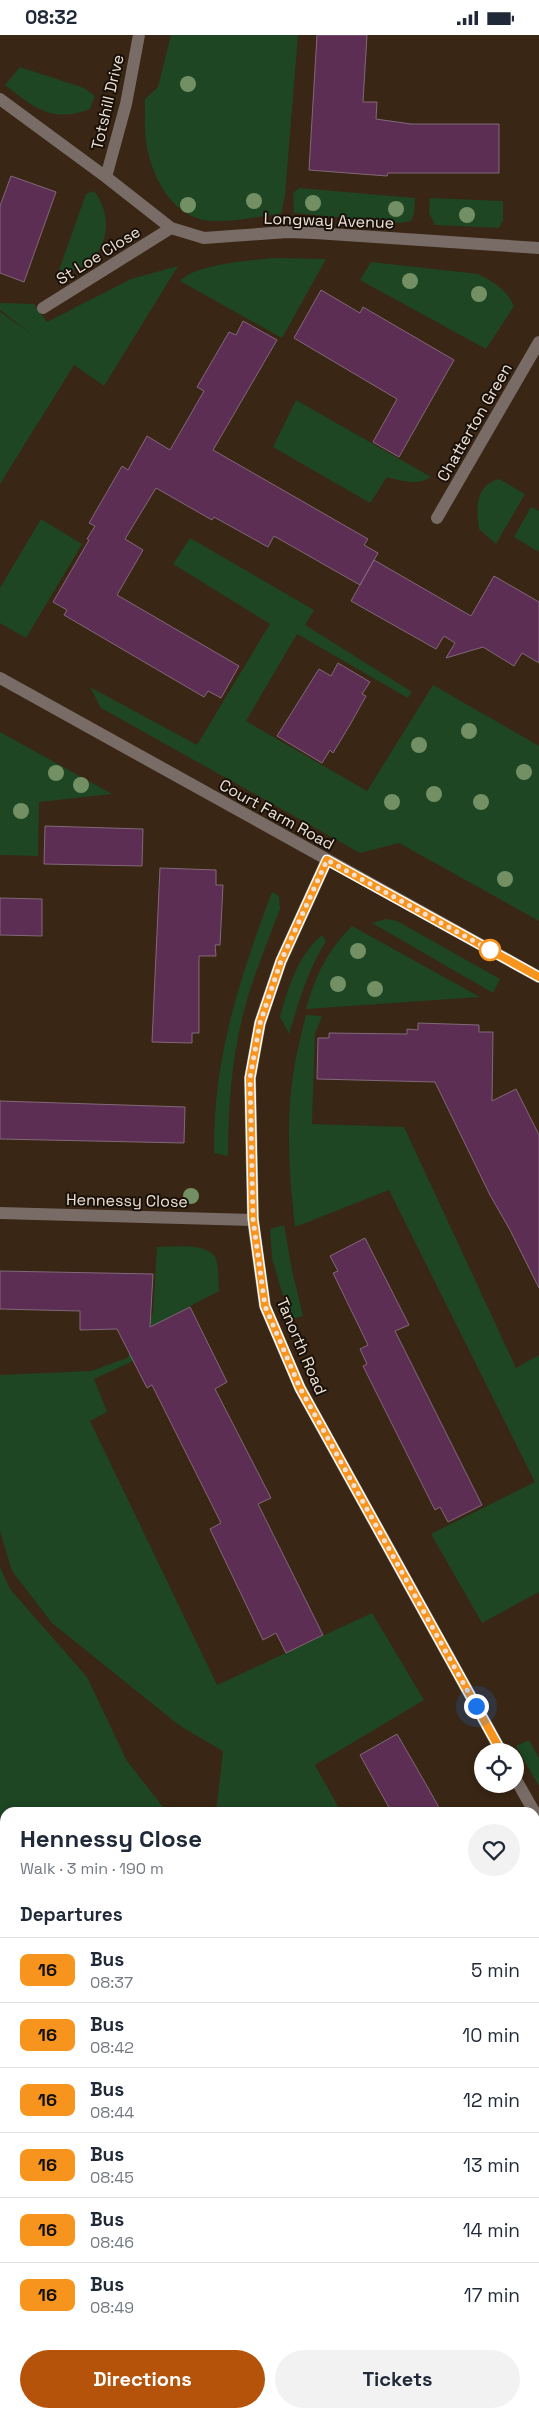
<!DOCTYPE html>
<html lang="en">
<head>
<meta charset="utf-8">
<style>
  body { margin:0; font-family:"Space Grotesk",sans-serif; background:#f2f2f3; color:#1f2937; height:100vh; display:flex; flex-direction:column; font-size:19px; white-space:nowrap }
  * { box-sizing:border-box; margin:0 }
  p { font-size:16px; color:#747a83 }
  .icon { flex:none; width:28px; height:28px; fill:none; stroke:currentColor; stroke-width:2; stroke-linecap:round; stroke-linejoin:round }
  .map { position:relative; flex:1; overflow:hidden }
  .drawer { position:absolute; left:0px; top:1772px; width:540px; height:611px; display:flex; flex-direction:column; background:#fff; border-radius:15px 15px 0 0; box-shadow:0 2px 8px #0003 }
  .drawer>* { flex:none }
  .badge { padding:0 10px; border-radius:8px; font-size:18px; line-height:32px }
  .fabs { position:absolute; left:474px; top:1708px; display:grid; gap:10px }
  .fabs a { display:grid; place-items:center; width:50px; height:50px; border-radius:50%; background:#fff; box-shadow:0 2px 8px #0003; font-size:25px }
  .you { position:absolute; width:25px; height:25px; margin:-12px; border:4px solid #fff; border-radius:50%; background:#1a73e8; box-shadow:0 0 0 8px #1a73e833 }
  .map>.badge { position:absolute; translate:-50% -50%; box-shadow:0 0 0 2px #fff }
  h2 { padding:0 20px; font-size:19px; line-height:45px }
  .round { display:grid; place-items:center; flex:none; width:52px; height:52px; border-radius:26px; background:#f2f2f3 }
  .headline { display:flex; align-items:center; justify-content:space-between; height:85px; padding:0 20px }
  h1 { font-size:24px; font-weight:800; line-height:38px }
  .cta { display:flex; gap:10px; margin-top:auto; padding:10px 20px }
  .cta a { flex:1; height:58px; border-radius:30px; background:#b45309; color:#fff; font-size:20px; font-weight:800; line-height:58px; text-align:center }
  .cta a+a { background:#f2f2f3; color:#1f2937 }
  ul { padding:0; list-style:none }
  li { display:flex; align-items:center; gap:15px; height:65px; padding:0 20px; border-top:1px solid #e0e1e3 }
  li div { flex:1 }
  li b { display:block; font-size:19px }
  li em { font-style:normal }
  li .badge { min-width:55px; font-weight:700; text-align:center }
  .status { display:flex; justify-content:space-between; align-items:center; height:35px; padding:0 25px; background:#fff; direction:ltr }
  .status svg { height:14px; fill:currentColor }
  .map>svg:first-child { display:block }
</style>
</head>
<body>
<div class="status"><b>08:32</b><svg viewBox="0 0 49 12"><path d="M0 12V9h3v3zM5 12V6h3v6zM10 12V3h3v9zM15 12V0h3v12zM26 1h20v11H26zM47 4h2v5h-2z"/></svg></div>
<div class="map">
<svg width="539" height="2383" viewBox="0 0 539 2383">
  <rect width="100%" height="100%" fill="#392614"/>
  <!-- green -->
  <path fill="#1e4623" d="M 171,0 L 298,0 L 285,160 L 281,179 C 259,181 234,187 212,186 C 172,184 151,141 146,106 C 144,92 145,77 145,64 L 158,52 Z
    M 20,32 L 84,53 L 95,61 L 90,74 C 51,89 34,72 5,50 Z
    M 299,153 L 415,163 L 414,179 L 411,186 L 400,188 L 294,178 L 293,158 Z
    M 94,156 C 120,189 102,237 58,238 L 86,159 Z
    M 430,163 L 503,166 L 503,185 L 499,193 L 435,190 L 429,178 Z
    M 273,223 L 326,224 L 282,303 L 180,246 C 196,229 249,226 273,223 Z
    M 371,227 L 478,239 C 494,247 506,254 514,271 L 486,314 L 360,245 Z
    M 178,231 L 104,351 L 74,330 L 0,449 L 0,277 L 33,300 L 0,275 L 0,268 L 34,269 L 47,287 L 131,244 Z
    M 296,365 L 431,442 C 416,451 403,446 387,442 L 370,468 L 273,412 Z
    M 499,444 L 525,459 L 496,509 L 479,494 C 476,472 475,451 499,444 Z
    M 531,472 L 539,476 L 539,517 L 514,502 Z
    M 41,484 L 82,509 L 26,603 L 0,588 L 0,553 Z
    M 190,503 L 314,575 L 305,590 L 412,657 L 408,663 L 297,599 L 246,686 L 367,756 L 433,650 L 539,711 L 539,886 L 399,808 L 360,818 L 101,673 L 90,652 L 197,710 L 270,589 L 173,529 Z
    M 0,697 L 112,759 L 39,767 L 38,821 L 0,820 Z
    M 272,857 L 279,861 L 280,874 C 268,906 254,939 245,972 C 232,1020 228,1071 228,1121 L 214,1118 C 213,1023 239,945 272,857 Z
    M 386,884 L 397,886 L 500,944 L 493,958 L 372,888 Z
    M 352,891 L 480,962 L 306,974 C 315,941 328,915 352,891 Z
    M 322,900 L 326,906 C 308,935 299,966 289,999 L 280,982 C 288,953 298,920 322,900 Z
    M 306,980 L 322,981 L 315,999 L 312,1089 L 404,1092 L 516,1333 L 539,1320 L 539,1557 L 482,1588 L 431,1499 L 535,1447 L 389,1155 L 295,1192 C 289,1139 285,1082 295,1028 C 298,1012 302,996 306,980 Z
    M 284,1190 L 292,1235 L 303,1281 L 290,1285 L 272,1223 L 270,1194 Z
    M 157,1212 C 171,1212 210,1207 216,1224 C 219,1233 218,1246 219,1256 L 158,1288 L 131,1327 L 94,1344 L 107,1377 L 90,1386 L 217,1650 L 372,1578 L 424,1665 L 315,1730 L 341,1777 L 216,1777 L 223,1716 L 180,1691 L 52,1588 L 12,1536 L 0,1496 L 0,1340 L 91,1336 L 127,1323 L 153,1278 Z
    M 0,1532 L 10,1554 L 87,1642 L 127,1726 L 167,1777 L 5,1778 L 5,2141 L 0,2133 Z
    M 529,1705 L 539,1723 L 539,1751 L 516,1711 Z
    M 539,2028 L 539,2102 L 535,2097 L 535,2030 Z
    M 0,2199 L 5,2208 L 5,2379 L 104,2379 L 106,2383 L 0,2383 Z
    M 539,2346 L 539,2383 L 473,2383 L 480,2379 L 535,2379 L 535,2349 Z
    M 143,2379 L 403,2379 L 406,2383 L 145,2383 Z"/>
  <!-- building -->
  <path fill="#5d2e53" stroke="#81687a" d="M 317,0 L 367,0 L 363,67 L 377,67 L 376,84 L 411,89 L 499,89 L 499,138 L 388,138 L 387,141 L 309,135 Z
    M 11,141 L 56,157 L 24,247 L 0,238 L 0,171 Z
    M 321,255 L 360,278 L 363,272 L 454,325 L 399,422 L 373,407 L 397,364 L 294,303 Z
    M 243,286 L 277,305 L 213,415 L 368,504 L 364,510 L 378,518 L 360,550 L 274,501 L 268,512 L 214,482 L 212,485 L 156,453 L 125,504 L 143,515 L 117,560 L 239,631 L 221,663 L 208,656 L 204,662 L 64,580 L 67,575 L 53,567 L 89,505 L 87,504 L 95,491 L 89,488 L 122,431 L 128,435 L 147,401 L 170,415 L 204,356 L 197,352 L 229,297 L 236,300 Z
    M 374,525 L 471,581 L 494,541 L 539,567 L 539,628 L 522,618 L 514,631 L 483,612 L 446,623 L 455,608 L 444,601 L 436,614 L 351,566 Z
    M 338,628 L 370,647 L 362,659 L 366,661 L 351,688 L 333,718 L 330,715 L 322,728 L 277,701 L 319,634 L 331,641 Z
    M 45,791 L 143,794 L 142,831 L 44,829 Z
    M 160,833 L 216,835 L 216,850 L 223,850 L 220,910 L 215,910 L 216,921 L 199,921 L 199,998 L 192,998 L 192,1008 L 152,1007 Z
    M 0,863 L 42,864 L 42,901 L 0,900 Z
    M 418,988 L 479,990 L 479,997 L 493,997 L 492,1066 L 516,1054 L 539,1100 L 539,1253 L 510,1195 L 490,1160 L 435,1047 L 317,1044 L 318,1003 L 329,1003 L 329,998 L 407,999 L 407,994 L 418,995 Z
    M 0,1066 L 185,1072 L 184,1108 L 0,1104 Z
    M 365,1203 L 409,1290 L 395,1296 L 482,1470 L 448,1487 L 440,1472 L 435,1475 L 363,1331 L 367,1329 L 360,1314 L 368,1310 L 333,1238 L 338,1236 L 330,1221 Z
    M 0,1236 L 153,1239 L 150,1292 L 190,1272 L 227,1347 L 215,1354 L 271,1463 L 258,1469 L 323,1600 L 286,1618 L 276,1598 L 263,1605 L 210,1494 L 221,1488 L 152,1350 L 147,1353 L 117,1294 L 80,1295 L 80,1276 L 0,1274 Z
    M 397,1699 L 427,1751 L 442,1778 L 392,1778 L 360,1720 Z"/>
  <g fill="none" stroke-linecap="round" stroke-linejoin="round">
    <!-- minor -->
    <path stroke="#796c67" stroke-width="12" d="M 0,64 L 106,142 L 171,193 L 204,203 L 287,197 L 315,198 L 539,213
      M 106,142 L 126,69 L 139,0
      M 43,273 L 171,193
      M 437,483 L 539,307
      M 0,643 L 539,942
      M 327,825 L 281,926 L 260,988 L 250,1043 L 253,1185 L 265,1271 L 300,1353 L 501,1716
      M 0,1178 L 253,1185
      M 515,1743 L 535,1778
      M 535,2146 L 539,2148
      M 0,2166 L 5,2174
      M 123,2379 L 126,2383"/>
  </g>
  <!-- trees -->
  <g fill="#729064">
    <circle cx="188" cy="49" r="8"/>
    <circle cx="254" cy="166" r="8"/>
    <circle cx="313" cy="168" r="8"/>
    <circle cx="188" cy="170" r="8"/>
    <circle cx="396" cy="174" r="8"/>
    <circle cx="467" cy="180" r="8"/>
    <circle cx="410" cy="246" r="8"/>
    <circle cx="479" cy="259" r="8"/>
    <circle cx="469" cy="696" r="8"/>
    <circle cx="419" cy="710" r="8"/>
    <circle cx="524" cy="737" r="8"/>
    <circle cx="56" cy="738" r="8"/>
    <circle cx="81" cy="750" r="8"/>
    <circle cx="434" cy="759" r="8"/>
    <circle cx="392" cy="767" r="8"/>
    <circle cx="481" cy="767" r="8"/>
    <circle cx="21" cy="776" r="8"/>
    <circle cx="505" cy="844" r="8"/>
    <circle cx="358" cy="916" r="8"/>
    <circle cx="338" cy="949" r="8"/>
    <circle cx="375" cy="954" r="8"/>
    <circle cx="191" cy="1161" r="8"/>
  </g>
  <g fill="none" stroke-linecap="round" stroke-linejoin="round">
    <defs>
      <path id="line" d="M 501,1716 L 300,1353 L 265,1271 L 253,1184 L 250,1043 L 260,988 L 281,926 L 327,825 L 539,942"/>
    </defs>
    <!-- line casing -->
    <use href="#line" stroke="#fff" stroke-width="11"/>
    <!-- line -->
    <use href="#line" stroke="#f7941e" stroke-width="8"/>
    <!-- walk -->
    <path stroke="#eee2d7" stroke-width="5" stroke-dasharray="0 9" d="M 476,1671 L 300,1353 L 265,1271 L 253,1184 L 250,1043 L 260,988 L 281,926 L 327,825 L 490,915"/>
  </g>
  <!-- markers -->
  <circle fill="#fff" stroke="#f7941e" stroke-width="2.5" cx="490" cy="915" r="10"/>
  <g text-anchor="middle" stroke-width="4" stroke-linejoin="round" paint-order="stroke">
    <!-- street labels -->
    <g font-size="16" fill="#eee2d7" stroke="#191109">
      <text transform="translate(107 67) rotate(-77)" y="6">Totshill Drive</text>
      <text transform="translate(329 185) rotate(2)" y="6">Longway Avenue</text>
      <text transform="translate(98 220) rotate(-32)" y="6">St Loe Close</text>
      <text transform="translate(474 387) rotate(-60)" y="6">Chatterton Green</text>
      <text transform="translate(277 779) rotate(29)" y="6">Court Farm Road</text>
      <text transform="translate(127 1165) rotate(1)" y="6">Hennessy Close</text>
      <text transform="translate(302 1311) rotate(67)" y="6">Tanorth Road</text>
    </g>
  </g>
</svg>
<div class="fabs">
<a><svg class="icon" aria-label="locate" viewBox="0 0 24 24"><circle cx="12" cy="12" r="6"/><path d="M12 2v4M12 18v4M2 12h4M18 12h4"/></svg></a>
</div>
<div class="you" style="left:476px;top:1671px"></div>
<section class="drawer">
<div class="headline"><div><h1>Hennessy Close</h1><p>Walk · 3 min · 190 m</p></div><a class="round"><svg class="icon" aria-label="heart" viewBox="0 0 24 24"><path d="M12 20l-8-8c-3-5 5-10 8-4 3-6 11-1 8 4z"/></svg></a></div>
<h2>Departures</h2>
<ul>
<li><span class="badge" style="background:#f7941e;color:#111">16</span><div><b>Bus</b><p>08:37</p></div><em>5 min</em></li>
<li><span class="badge" style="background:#f7941e;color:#111">16</span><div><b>Bus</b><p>08:42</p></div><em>10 min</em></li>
<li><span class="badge" style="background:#f7941e;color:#111">16</span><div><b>Bus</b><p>08:44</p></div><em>12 min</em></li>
<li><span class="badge" style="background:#f7941e;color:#111">16</span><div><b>Bus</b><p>08:45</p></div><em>13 min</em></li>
<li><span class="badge" style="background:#f7941e;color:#111">16</span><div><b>Bus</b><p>08:46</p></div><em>14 min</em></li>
<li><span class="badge" style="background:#f7941e;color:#111">16</span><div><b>Bus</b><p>08:49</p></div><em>17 min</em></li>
</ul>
<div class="cta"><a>Directions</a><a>Tickets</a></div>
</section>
</div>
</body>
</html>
